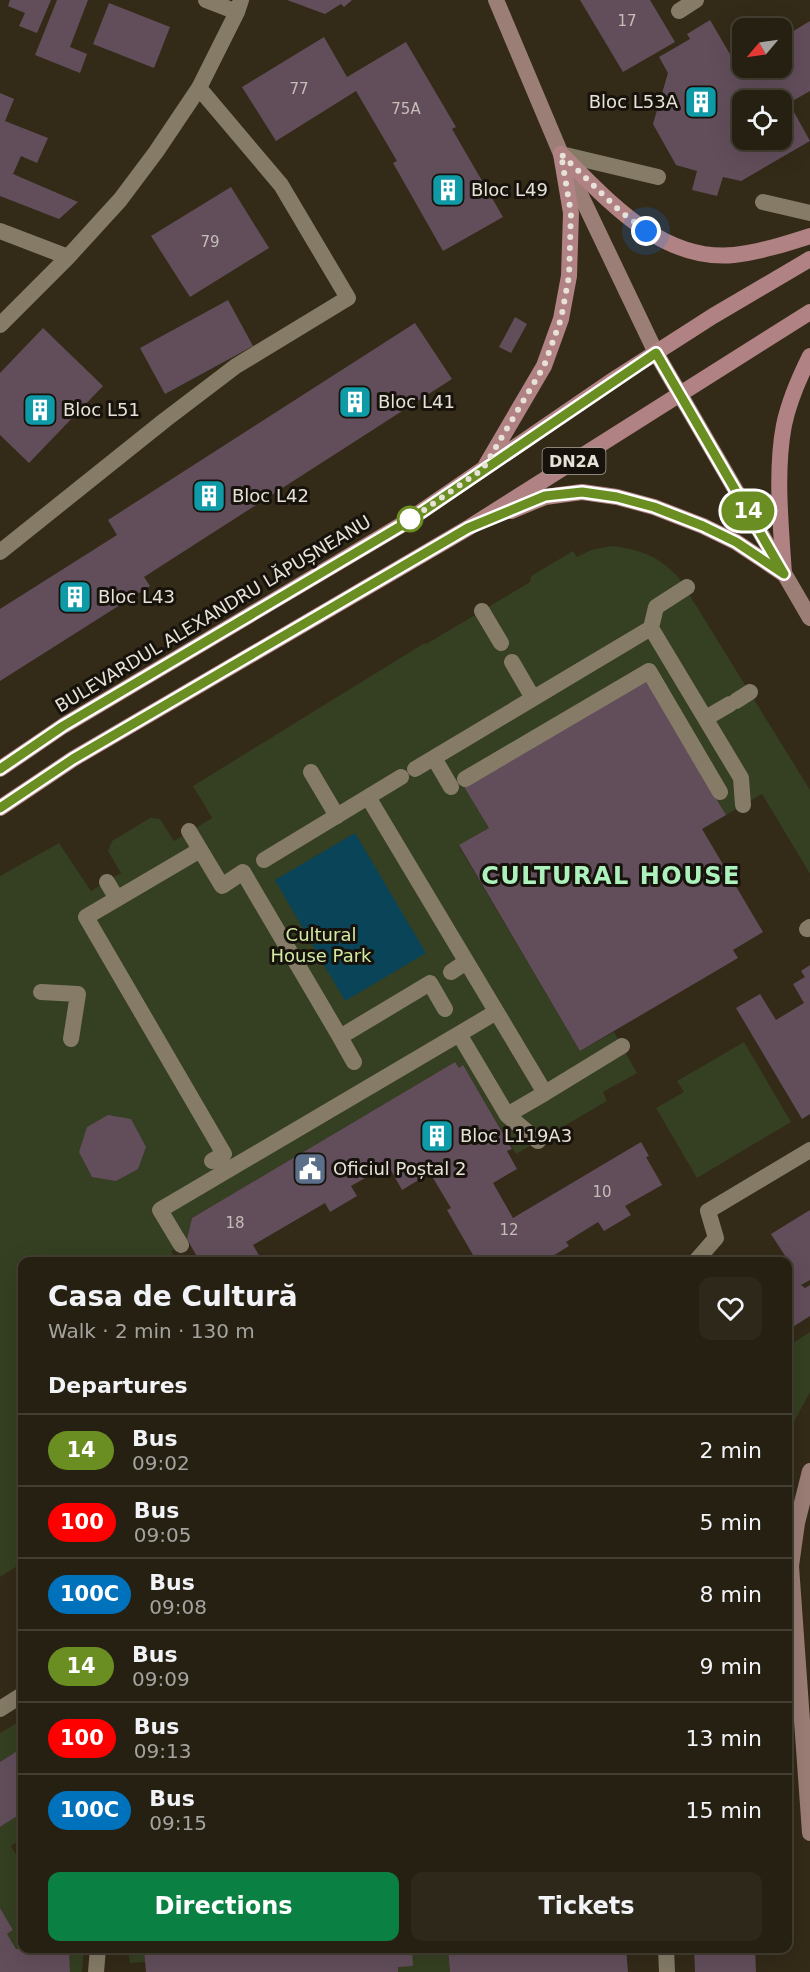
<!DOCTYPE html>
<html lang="en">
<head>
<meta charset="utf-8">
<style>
  body { margin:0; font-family:"DejaVu Sans",sans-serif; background:#2e281b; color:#f1f3f6; height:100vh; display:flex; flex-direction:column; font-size:22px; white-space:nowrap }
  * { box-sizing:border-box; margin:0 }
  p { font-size:20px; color:#a4a39f }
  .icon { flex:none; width:33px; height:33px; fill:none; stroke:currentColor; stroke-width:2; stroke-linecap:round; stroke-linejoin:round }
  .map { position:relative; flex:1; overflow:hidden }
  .drawer { position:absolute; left:18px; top:1257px; width:774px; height:696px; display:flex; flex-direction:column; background:#262012; border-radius:12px; box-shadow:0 6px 24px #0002,0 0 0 2px #423e32 }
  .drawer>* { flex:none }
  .badge { padding:0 12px; border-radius:20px; font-size:21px; line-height:39px }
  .needle { width:39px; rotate:241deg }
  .fabs { position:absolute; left:732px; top:18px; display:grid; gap:12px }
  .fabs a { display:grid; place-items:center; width:60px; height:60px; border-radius:12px; background:#262012; box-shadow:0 6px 24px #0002,0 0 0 2px #423e32; font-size:30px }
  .you { position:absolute; width:30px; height:30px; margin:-15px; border:4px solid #fff; border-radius:50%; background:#1a73e8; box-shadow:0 0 0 9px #1a73e833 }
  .map>.badge { position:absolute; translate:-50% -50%; box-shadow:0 0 0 3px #fff }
  h2 { padding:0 30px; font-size:22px; line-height:54px }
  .round { display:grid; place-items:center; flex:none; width:63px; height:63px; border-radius:12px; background:#2e281b }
  .overview { display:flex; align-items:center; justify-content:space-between; height:102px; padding:0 30px }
  h1 { font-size:28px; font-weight:700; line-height:45px }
  .primary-button { display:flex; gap:12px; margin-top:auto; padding:12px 30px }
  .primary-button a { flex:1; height:69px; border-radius:12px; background:#0b8043; color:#fff; font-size:24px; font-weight:700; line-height:69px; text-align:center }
  .primary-button a+a { background:#2e281b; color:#f1f3f6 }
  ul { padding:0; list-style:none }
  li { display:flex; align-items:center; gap:18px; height:72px; padding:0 30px; border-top:2px solid #423e32 }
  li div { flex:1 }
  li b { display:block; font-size:22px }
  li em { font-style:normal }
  li .badge { min-width:66px; font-weight:700; text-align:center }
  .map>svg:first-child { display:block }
</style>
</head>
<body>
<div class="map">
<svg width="810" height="1972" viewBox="0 0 810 1972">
  <rect width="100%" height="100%" fill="#332a18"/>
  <!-- green -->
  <path fill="#353f21" d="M 611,546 C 640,549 659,556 679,578 L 810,790 L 810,874 L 762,794 L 726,815 L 645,678 L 464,785 L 489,828 L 459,846 L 580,1051 L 614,1032 L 637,1073 L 603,1092 L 607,1101 L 516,1154 L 463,1066 L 459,1068 L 455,1062 L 192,1218 L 187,1239 L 188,1241 L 171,1251 L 177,1261 L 22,1262 L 22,1563 L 0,1577 L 0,876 L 59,843 L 91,891 L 121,873 L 108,851 L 112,841 L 150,818 L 160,819 L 174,841 L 212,818 L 193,786 L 423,644 L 428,643 L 530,582 L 531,576 L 573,551 L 577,557 L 591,550 Z
    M 744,1042 L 791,1122 L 697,1178 L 656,1108 L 684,1092 L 677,1081 Z
    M 810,1332 L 810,1392 L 788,1433 L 788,1346 Z
    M 22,1720 L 22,1748 L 0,1762 L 0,1733 Z
    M 22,1813 L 22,1839 L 11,1846 L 22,1865 L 22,1948 L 16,1949 L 7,1934 L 13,1930 L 0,1908 L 0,1827 Z
    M 69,1949 L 84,1949 L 82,1972 L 70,1972 Z
    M 128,1949 L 161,1949 L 161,1950 L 144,1952 L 145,1962 L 130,1963 Z
    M 412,1949 L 448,1949 L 450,1972 L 398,1972 L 398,1967 Z"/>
  <!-- water -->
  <path fill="#094458" d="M 355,833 L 426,953 L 345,1001 L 275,880 Z"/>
  <!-- building -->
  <path fill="#624e5b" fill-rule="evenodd" d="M 10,0 L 51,0 L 37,33 L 19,26 L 25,13 L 8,6 Z
    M 57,0 L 88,0 L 70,47 L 87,54 L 80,73 L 35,55 Z
    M 287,0 L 352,0 L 344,7 L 341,4 L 325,14 Z
    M 580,0 L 650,0 L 675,42 L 623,72 Z
    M 109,3 L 170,27 L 154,68 L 93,44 Z
    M 710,20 L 734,61 L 742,64 L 742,68 L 782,68 L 782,38 L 810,21 L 810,91 L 789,103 L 810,141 L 741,181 L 723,177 L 717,196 L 692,190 L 697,171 L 676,165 L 653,124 L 668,73 L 659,57 L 690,39 L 687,34 ZM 742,100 L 782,100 L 782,140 L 742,140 Z
    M 324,37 L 347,77 L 406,42 L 456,127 L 452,129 L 503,217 L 443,251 L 393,163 L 397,161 L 356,91 L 276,141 L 242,87 Z
    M 0,93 L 14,99 L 5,121 L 48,138 L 37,163 L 21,156 L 13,174 L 78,202 L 59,219 L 0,196 Z
    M 231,187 L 269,248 L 190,297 L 151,236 Z
    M 228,300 L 253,346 L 165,394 L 140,348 Z
    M 515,317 L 527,324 L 511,353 L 499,347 Z
    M 415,323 L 452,379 L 144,577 L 150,586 L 0,681 L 0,609 L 117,535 L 108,520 Z
    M 43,328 L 103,386 L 29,463 L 0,435 L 0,373 Z
    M 645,678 L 726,815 L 702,829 L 763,932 L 733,950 L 738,958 L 580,1051 L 459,845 L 489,828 L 463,785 Z
    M 810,965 L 810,1114 L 802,1119 L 736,1008 L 760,994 L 776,1020 L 804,1003 L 793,984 L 805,977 L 801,971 Z
    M 455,1062 L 459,1068 L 463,1065 L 512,1149 L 507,1151 L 517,1169 L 493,1183 L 513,1218 L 641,1142 L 649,1156 L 646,1157 L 662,1185 L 625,1206 L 631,1215 L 604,1231 L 598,1222 L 566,1242 L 569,1246 L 543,1262 L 477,1262 L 447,1210 L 451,1208 L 430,1173 L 402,1190 L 388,1165 L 351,1186 L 357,1196 L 330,1212 L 325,1203 L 253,1245 L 263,1262 L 200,1262 L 187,1239 L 192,1218 Z
    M 108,1115 L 131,1119 L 146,1147 L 138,1169 L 116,1181 L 92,1177 L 79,1152 L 87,1127 Z
    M 810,1210 L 810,1280 L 801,1285 L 805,1288 L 810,1285 L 810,1316 L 788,1330 L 789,1262 L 771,1234 Z
    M 22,1748 L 22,1813 L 0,1827 L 0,1762 Z
    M 0,1908 L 13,1930 L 7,1934 L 16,1949 L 69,1948 L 70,1972 L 0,1972 Z
    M 161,1948 L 412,1948 L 413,1966 L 398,1967 L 398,1972 L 146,1972 L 144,1951 L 161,1950 Z
    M 448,1948 L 626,1948 L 628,1972 L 450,1972 Z
    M 694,1948 L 755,1948 L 756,1972 L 695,1972 Z"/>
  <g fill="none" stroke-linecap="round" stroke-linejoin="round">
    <!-- service -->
    <path stroke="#857b67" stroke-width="16" d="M 561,154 L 658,177
      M 763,202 L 810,213
      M 0,552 L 165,420 L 236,366 L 348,298 L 281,185 L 199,88
      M 807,929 L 810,927
      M 666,1948 L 667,1972"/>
    <!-- pedestrian -->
    <path stroke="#857b67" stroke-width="16" d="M 687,587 L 656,607 L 651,628 L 741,778 L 743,805
      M 482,611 L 501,643
      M 512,662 L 533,698
      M 736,701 L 750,692
      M 706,718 L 730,704
      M 434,758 L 451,787
      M 415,769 L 651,628
      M 311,772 L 337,816
      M 401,777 L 368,797 L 545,1093 L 622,1046
      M 465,779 L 649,671 L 720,792
      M 189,831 L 222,886 L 243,872 L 340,1037 L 430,983 L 445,1009
      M 200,850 L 86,917 L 224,1154 L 212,1161
      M 264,860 L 368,797
      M 107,882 L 117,899
      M 451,972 L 466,962
      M 41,992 L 78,994 L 71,1039
      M 459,1034 L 496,1012
      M 340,1037 L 354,1062
      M 507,1115 L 545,1093
      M 181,1245 L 160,1210 L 459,1034 L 507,1115 L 538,1141"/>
    <!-- minor -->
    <path stroke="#857b67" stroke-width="16" d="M 206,0 L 237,12
      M 679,11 L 696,0
      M 0,231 L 68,257
      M 0,325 L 68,257 L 120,200 L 156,152 L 199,88 L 237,12 L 241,0
      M 695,1262 L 716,1238 L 708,1211 L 810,1150
      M 0,1709 L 22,1695
      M 96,1972 L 98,1948"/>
    <!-- secondary -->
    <path stroke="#9b7e75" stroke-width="16" d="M 496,0 L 561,154 L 656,353 L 810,618
      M 810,1471 L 797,1523 L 791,1566 L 810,1833"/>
    <!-- primary -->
    <path stroke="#b18283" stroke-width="16" d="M 561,154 C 608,200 661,262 734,255 C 760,252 785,244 810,236
      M 486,465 L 544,366 L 561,319 L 569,276 L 571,213 L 561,154
      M 511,511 L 545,497 L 582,492 L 617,497 L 654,507 L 703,526 L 736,542 L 784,574
      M 784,574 C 781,527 775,472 784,425 C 789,401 799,378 810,356
      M 0,769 L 63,726 L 403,524 L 610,382 L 713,316 L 810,259
      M 0,808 L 73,759 L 468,528 L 810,312"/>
  </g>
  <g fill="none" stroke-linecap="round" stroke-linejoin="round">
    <defs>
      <path id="line" d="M 0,769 L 63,726 L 404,524 L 656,353 L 784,574 L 736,542 L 703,526 L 654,507 L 617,497 L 582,492 L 545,496 L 468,528 L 73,759 L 0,808"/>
    </defs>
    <!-- line casing -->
    <use href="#line" stroke="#fff" stroke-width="14"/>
    <!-- line -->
    <use href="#line" stroke="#6b8e23" stroke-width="9"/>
    <!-- walk -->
    <path stroke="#e7e2d7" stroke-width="6" stroke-dasharray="0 10.8" d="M 410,519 L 404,524 L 483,469 L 544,366 L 561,319 L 569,276 L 571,213 L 561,154 L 620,211 L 646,231"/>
  </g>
  <!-- icons -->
  <defs>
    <symbol id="building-square" viewBox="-11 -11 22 22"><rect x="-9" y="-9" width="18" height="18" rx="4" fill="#0f9aa8" stroke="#17130c"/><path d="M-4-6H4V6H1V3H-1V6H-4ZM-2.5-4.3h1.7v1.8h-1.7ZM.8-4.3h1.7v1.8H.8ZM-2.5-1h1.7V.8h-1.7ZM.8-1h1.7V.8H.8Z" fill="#fff"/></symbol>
    <symbol id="civic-square" viewBox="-11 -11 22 22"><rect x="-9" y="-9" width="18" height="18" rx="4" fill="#5c6f8a" stroke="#17130c"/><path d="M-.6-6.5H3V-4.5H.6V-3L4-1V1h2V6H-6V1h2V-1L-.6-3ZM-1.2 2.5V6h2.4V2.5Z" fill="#fff"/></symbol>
  </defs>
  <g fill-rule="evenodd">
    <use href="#building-square" x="682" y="83" width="38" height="38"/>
    <use href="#building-square" x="429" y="171" width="38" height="38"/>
    <use href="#building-square" x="336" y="383" width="38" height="38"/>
    <use href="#building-square" x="21" y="391" width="38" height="38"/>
    <use href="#building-square" x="190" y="477" width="38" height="38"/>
    <use href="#building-square" x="56" y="578" width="38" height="38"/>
    <use href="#building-square" x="418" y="1117" width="38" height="38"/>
    <use href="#civic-square" x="291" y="1150" width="38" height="38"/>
  </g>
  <!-- markers -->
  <circle fill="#fff" stroke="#6b8e23" stroke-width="3" cx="410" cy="519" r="12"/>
  <g text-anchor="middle" stroke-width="6" stroke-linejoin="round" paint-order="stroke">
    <!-- number labels -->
    <g font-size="15" fill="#c6bdb8">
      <text x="627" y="26">17</text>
      <text x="299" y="94">77</text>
      <text x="406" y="114">75A</text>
      <text x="210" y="247">79</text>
      <text x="602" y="1197">10</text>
      <text x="235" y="1228">18</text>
      <text x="509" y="1235">12</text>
    </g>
    <!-- shield labels -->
    <rect fill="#17130c" stroke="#a9a49a" stroke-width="1.5" x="542.5" y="448" width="63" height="26" rx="4.5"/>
    <g font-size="16" font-weight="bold" fill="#e7e2d7">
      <text x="574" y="467">DN2A</text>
    </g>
    <!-- poi labels -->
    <g font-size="18" fill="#e7e2d7" stroke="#17130c" text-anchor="start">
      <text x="678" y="108" text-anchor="end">Bloc L53A</text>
      <text x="471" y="196">Bloc L49</text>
      <text x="378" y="408">Bloc L41</text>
      <text x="63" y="416">Bloc L51</text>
      <text x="232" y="502">Bloc L42</text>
      <text x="98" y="603">Bloc L43</text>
      <text x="460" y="1142">Bloc L119A3</text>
      <text x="333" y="1175">Oficiul Poștal 2</text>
    </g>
    <!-- street labels -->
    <g font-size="18" fill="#e7e2d7" stroke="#17130c">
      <text transform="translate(213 614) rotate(-31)" y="6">BULEVARDUL ALEXANDRU LĂPUȘNEANU</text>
    </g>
    <!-- park labels -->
    <g font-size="18" fill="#d2eba4" stroke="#17130c">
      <text x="321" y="941">Cultural<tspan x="321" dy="21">House Park</tspan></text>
    </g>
    <!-- district labels -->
    <g font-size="24" font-weight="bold" letter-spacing="1.5" fill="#adf2bd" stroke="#17130c">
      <text x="611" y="884">CULTURAL HOUSE</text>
    </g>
  </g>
</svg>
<div class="fabs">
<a><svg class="needle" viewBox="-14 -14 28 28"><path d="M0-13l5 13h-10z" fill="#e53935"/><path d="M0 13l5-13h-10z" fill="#a4a39f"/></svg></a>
<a><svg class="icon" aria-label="locate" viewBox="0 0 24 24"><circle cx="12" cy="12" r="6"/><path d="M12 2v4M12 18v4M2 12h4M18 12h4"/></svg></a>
</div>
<div class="you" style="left:646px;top:231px"></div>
<b class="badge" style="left:748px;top:511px;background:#6b8e23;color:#fff">14</b>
<section class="drawer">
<div class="overview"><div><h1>Casa de Cultură</h1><p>Walk · 2 min · 130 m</p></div><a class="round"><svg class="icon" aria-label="heart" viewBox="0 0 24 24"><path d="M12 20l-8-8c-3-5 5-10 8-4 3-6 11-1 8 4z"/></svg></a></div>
<h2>Departures</h2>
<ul>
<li><span class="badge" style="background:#6b8e23;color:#fff">14</span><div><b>Bus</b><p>09:02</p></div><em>2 min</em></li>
<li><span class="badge" style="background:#f00;color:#fff">100</span><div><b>Bus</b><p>09:05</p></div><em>5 min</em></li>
<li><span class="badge" style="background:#0072bc;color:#fff">100C</span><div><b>Bus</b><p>09:08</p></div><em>8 min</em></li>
<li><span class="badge" style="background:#6b8e23;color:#fff">14</span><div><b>Bus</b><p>09:09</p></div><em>9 min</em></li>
<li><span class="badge" style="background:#f00;color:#fff">100</span><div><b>Bus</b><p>09:13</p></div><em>13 min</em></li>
<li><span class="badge" style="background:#0072bc;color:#fff">100C</span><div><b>Bus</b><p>09:15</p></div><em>15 min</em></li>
</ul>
<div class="primary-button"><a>Directions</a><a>Tickets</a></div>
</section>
</div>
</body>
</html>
